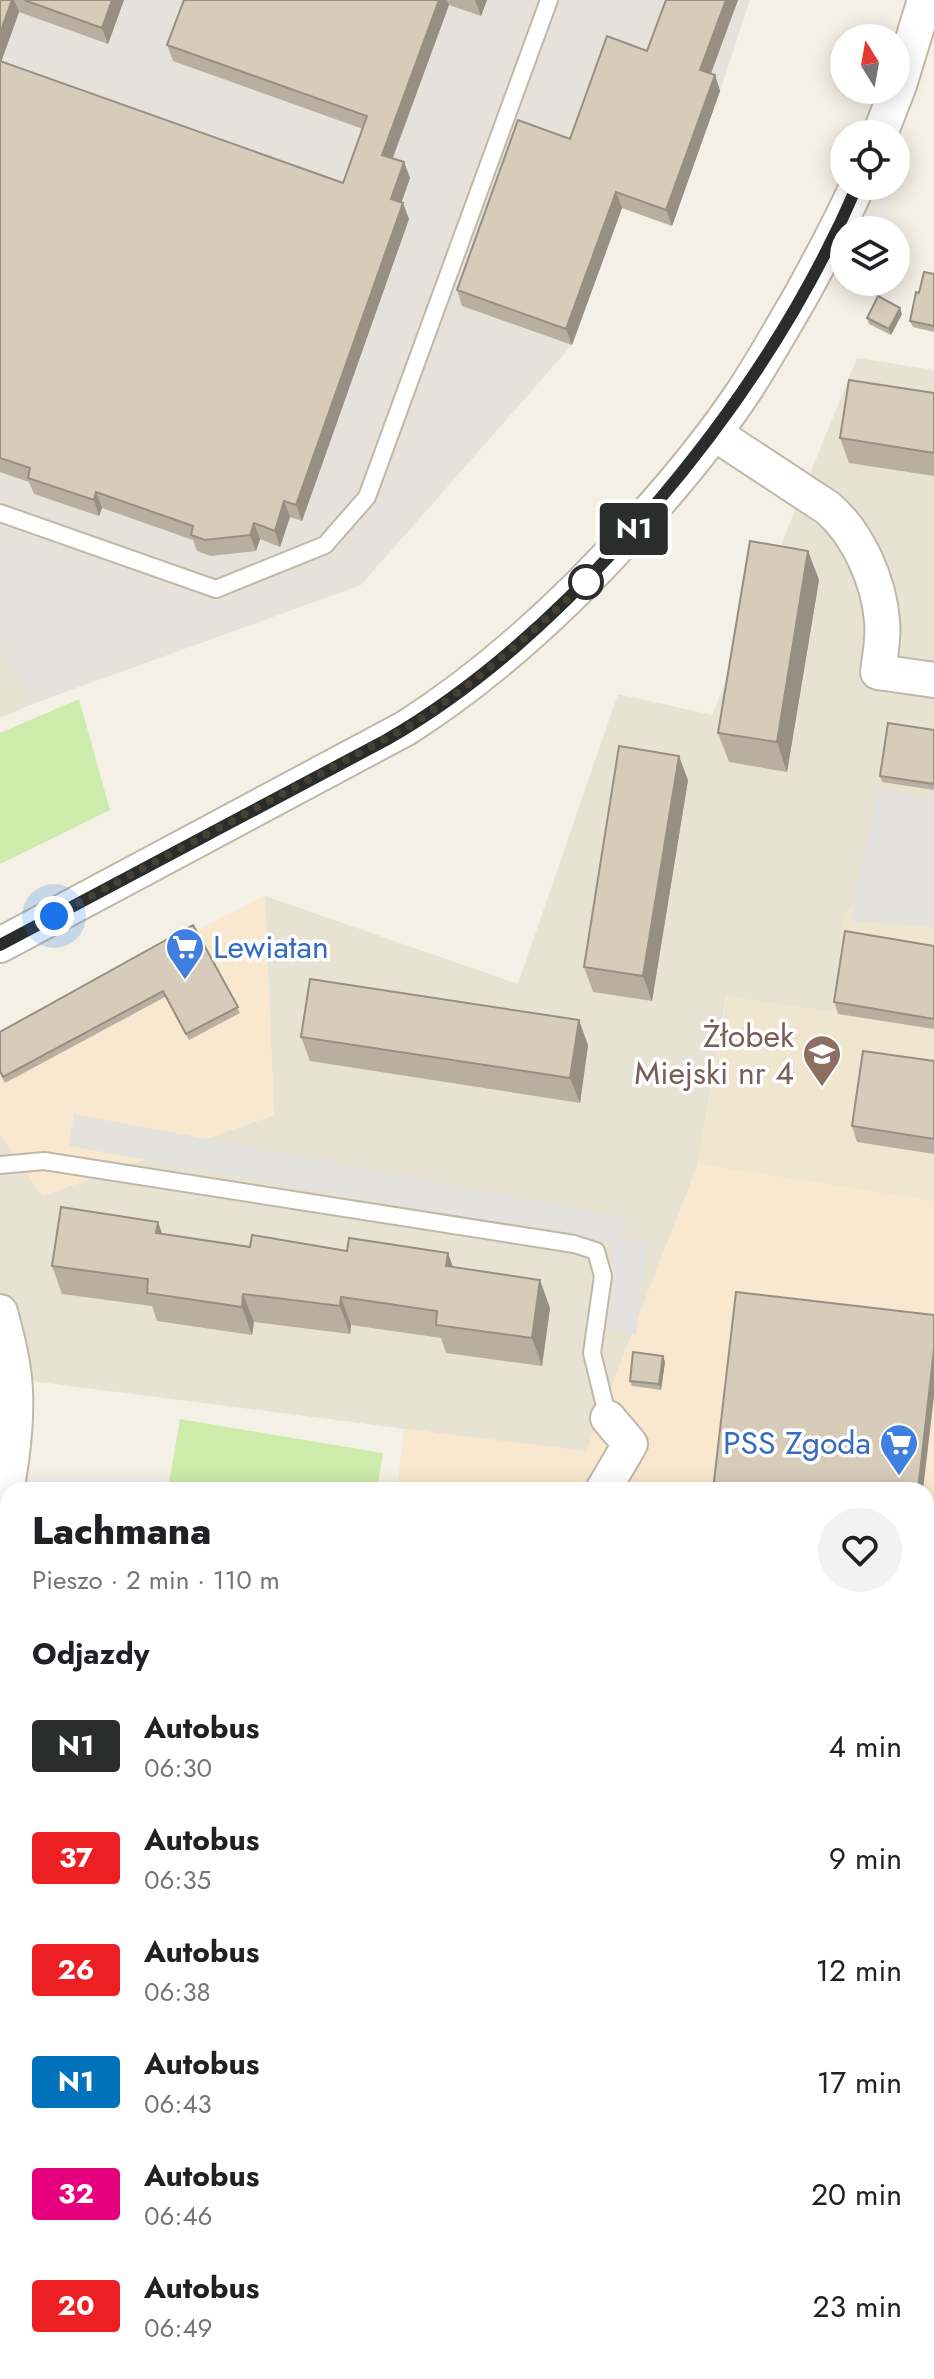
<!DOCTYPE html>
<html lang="pl">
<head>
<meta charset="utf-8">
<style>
  body { margin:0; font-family:Jost,sans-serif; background:#f2f2f2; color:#202124; height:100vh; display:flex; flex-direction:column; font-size:30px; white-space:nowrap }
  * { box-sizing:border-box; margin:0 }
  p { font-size:26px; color:#757577 }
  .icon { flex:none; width:44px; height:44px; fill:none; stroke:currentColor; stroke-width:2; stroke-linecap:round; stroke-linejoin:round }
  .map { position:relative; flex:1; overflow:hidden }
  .panel { position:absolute; left:0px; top:1482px; width:934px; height:898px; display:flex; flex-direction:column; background:#fff; border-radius:24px 24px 0 0; box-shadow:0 4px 20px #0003 }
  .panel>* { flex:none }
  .badge { padding:0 16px; border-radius:6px; font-size:28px; line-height:52px }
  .needle { width:52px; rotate:349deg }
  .fabs { position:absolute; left:830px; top:24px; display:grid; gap:16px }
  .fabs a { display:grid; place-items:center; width:80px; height:80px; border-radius:50%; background:#fff; box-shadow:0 4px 20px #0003; font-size:40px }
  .you { position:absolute; width:40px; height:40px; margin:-20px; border:6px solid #fff; border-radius:50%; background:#1a73e8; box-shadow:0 0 0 12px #1a73e833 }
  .map>.badge { position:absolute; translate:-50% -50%; box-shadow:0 0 0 4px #fff }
  h2 { padding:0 32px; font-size:30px; line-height:72px }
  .round { display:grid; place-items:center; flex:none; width:84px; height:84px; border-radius:42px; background:#f2f2f2 }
  .head { display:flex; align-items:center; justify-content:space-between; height:136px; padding:0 32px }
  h1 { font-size:38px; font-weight:800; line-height:60px }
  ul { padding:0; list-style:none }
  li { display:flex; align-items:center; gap:24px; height:112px; padding:0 32px }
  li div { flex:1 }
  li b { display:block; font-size:30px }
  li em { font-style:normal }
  li .badge { min-width:88px; font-weight:700; text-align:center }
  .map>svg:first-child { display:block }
</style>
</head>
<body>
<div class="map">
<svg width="934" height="2379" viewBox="0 0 934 2379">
  <rect width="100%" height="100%" fill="#f4f0e5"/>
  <!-- residential -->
  <path fill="#e8e2d3" d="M 857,358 L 934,370 L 934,885 L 845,912 L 833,1012 L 726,997 L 698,1164 L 586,1452 L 0,1377 L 0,1134 L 42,1195 L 274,1115 L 265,896 L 518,984 L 618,694 L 712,715 Z
    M 0,653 L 35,703 L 0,718 Z"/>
  <!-- commercial -->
  <path fill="#f8e8cf" d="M 265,896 L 274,1115 L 42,1196 L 0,1134 L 0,1031 Z
    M 698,1164 L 934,1201 L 934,1930 L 926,1929 L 926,1490 L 397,1490 L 404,1429 L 586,1451 Z"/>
  <!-- industrial -->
  <path fill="#e6e1da" d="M 0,0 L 750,0 L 720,91 L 672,226 L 622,208 L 572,345 L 361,585 L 35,703 L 0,653 Z"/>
  <!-- education -->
  <path fill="#eee6ce" d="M 900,880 L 934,885 L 934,1201 L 698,1164 L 727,996 L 833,1012 L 845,912 Z"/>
  <!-- green -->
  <path fill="#cdecab" d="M 79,699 L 110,810 L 0,864 L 0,733 Z
    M 180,1419 L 383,1453 L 377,1490 L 168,1490 Z
    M 0,1723 L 8,1733 L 8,1839 L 0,1837 Z
    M 0,1889 L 8,1891 L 8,1929 L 0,1928 Z
    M 0,2022 L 8,2023 L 8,2084 L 0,2083 Z
    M 926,2158 L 934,2159 L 934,2222 L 926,2220 Z
    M 0,2181 L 8,2183 L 8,2208 L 0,2220 Z
    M 8,2249 L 8,2317 L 0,2316 L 0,2263 Z
    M 0,2371 L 62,2375 L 108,2372 L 265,2372 L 246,2379 L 0,2379 Z
    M 452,2372 L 530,2372 L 537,2379 L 459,2379 Z
    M 579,2372 L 643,2372 L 642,2379 L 584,2379 Z"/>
  <!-- parking -->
  <path fill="#e4e2de" d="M 878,791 L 934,799 L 934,927 L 851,921 Z
    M 74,1114 L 625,1218 L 622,1239 L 647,1243 L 636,1335 L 607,1329 L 613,1244 L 69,1146 Z
    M 926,2370 L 934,2371 L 934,2379 L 843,2379 L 851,2372 L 926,2372 Z
    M 643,2372 L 723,2372 L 722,2379 L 642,2379 Z"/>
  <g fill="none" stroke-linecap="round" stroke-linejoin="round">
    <defs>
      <path id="service" d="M 0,513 L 216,589 L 325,545 L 367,497 L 549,0
        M 0,1165 L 44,1161 L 574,1244 L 596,1251 L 603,1276 L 592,1353 L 608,1418"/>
      <path id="minor" d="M 880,134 L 899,85 L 925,0
        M 714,433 L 828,508 C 858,534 879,581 882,621 C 884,638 880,655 878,672 L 934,680
        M 0,945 L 406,728 C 495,671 571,600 641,521 C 679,479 715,435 746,388 C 766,357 784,325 802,294 C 821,259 841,223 857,186
        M 0,1312 C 7,1338 14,1364 15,1391 C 17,1436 8,1481 0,1526
        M 603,1490 L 630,1444 L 608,1418
        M 0,1679 L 8,1698
        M 926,1989 L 934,1990
        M 552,2372 L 557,2379"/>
      <path id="secondary" d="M 0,1987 L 8,1989
        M 0,2119 L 8,2120
        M 926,2121 L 934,2123
        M 926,2255 L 934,2256
        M 0,2337 L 8,2338"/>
    </defs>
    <!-- service casing -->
    <use href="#service" stroke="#c0b8a7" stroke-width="20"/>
    <!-- minor casing -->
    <use href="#minor" stroke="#c0b8a7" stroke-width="38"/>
    <!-- secondary casing -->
    <use href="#secondary" stroke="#d7c791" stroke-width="48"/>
    <!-- service -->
    <use href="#service" stroke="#fff" stroke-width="16"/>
    <!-- minor -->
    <use href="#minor" stroke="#fff" stroke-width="34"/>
    <!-- secondary -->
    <use href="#secondary" stroke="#fff2c4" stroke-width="44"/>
  </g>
  <!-- wall -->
  <path fill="#b9afa0" d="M 0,0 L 124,0 L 108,44 L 19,12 L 1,62 L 343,183 L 363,129 L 173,61 L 167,45 L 184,0 L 487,0 L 481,16 L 449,5 L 393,158 L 404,162 L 410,178 L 401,203 L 409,219 L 302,521 L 290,517 L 280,547 L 260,539 L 256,551 L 211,556 L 197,551 L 193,540 L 102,508 L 99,516 L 34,494 L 29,482 L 0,472 Z
    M 666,0 L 738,0 L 711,74 L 715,75 L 720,91 L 672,226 L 622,208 L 572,345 L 462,306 L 457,290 L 570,139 L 647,51 Z
    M 934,274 L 934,332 L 913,327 L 910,321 L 919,293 Z
    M 902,314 L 891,335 L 869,324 L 867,318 Z
    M 934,393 L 934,476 L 849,463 L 840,438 Z
    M 808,551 L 819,580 L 787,772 L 729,762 L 718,733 Z
    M 934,730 L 934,790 L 882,782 L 880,776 Z
    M 688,780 L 652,1001 L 593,992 L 584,967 Z
    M 193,925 L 240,1013 L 189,1040 L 165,997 L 5,1083 L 0,1073 L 0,1032 Z
    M 934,946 L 934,1029 L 838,1014 L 834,1002 Z
    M 301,1037 L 588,1045 L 580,1103 L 310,1061 Z
    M 934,1061 L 934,1154 L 857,1142 L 852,1126 Z
    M 162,1234 L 250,1247 L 347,1251 L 453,1267 L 550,1308 L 542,1366 L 446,1353 L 441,1338 L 351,1325 L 350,1334 L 254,1322 L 252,1335 L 157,1321 L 152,1306 L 62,1294 L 52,1266 Z
    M 663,1356 L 665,1362 L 661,1390 L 632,1386 L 630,1381 Z
    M 926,1673 L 934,1674 L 934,1746 L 926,1745 Z
    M 926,1805 L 934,1806 L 934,1903 L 926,1902 Z"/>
  <!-- shaded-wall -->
  <path fill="#968f82" d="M 12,0 L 14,0 L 19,12 L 0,65 L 0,33 Z
    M 112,0 L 124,0 L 108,44 L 102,28 Z
    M 439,0 L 447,0 L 449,5 L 388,170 L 382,155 Z
    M 475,0 L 487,0 L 481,16 Z
    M 726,0 L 738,0 L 706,86 L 700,70 Z
    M 715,75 L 720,91 L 672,226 L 666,210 Z
    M 404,162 L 410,178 L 397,215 L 391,199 Z
    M 616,192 L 622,208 L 572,345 L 566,329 Z
    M 403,203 L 409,219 L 302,521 L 296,505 Z
    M 900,308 L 902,314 L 891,335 L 889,329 Z
    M 96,492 L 102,508 L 99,516 L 94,500 Z
    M 284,501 L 290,517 L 280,547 L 275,531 Z
    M 254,523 L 260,539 L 256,551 L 250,535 Z
    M 808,551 L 819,580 L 787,772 L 777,742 Z
    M 679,756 L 688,780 L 652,1001 L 643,976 Z
    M 579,1020 L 588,1045 L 580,1103 L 570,1078 Z
    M 158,1222 L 168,1250 L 156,1233 Z
    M 448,1253 L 458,1281 L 446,1266 Z
    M 540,1280 L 550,1308 L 542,1366 L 532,1338 Z
    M 243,1294 L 254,1322 L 252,1335 L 242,1307 Z
    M 341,1297 L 351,1325 L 350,1334 L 340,1306 Z
    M 934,1349 L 934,1396 L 923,1490 L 918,1490 Z
    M 663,1356 L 665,1362 L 661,1390 L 659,1384 Z"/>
  <!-- building -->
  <path fill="#d7ccba" stroke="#968f82" stroke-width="2" d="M 0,0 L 12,0 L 0,33 Z
    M 24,0 L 112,0 L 102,28 Z
    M 184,0 L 439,0 L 382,155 L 404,162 L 391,199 L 403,203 L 296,505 L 284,501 L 275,531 L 254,523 L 250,535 L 205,540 L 191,535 L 193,526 L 96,492 L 94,500 L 28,478 L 30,468 L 0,458 L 0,61 L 343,183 L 367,116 L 167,45 Z
    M 666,0 L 726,0 L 700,70 L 715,75 L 666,210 L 616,192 L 566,329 L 457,290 L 518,120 L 570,139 L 607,36 L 647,51 Z
    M 924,272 L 934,274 L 934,326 L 910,321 L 916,292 L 919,293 Z
    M 878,296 L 900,308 L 889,329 L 867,318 Z
    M 849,380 L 934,393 L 934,453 L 840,438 Z
    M 750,541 L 808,551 L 777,742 L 718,733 Z
    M 888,723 L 934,730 L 934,784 L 880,776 Z
    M 619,746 L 679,756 L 643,976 L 584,967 Z
    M 193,925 L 238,1007 L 186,1034 L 163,991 L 3,1077 L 0,1071 L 0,1032 Z
    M 845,931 L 934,946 L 934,1019 L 834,1002 Z
    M 310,979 L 579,1020 L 570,1078 L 301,1037 Z
    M 863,1051 L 934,1061 L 934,1139 L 852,1126 Z
    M 61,1207 L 158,1222 L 156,1233 L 250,1247 L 252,1235 L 347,1251 L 349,1238 L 448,1253 L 446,1266 L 540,1280 L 532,1338 L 436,1325 L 437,1311 L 341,1297 L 340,1306 L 243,1294 L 242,1307 L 147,1293 L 148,1279 L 52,1266 Z
    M 736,1292 L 934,1315 L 934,1349 L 918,1490 L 713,1490 Z
    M 633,1352 L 663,1356 L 659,1384 L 630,1381 Z
    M 926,1673 L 934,1674 L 934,1735 L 926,1734 Z
    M 926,1805 L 934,1806 L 934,1892 L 926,1891 Z"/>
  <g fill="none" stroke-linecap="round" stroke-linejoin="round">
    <defs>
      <path id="line" d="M 0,945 L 386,740 C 477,688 555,616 625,539 C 720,434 801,316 857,186"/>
    </defs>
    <!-- line casing -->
    <use href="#line" stroke="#fff" stroke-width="18"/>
    <!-- line -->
    <use href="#line" stroke="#2b2c2c" stroke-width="12"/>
    <!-- walk -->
    <path stroke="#474034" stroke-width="8" stroke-dasharray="0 14.4" d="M 54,916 L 406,728 C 473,686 529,635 586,582"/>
  </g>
  <!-- icons -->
  <defs>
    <symbol id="supermarket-pin" viewBox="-11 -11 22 30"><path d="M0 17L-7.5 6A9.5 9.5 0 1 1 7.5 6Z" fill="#3f7fe0" stroke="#fff"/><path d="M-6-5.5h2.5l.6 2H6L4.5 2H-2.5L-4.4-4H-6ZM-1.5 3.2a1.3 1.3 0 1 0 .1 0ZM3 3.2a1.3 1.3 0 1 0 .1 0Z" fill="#fff"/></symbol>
    <symbol id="school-pin" viewBox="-11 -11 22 30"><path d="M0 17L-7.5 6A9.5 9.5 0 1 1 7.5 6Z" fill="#8d6e63" stroke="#fff"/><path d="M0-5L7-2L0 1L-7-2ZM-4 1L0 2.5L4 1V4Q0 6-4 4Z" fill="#fff"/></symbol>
  </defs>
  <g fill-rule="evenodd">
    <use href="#supermarket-pin" x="163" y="925" width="44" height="60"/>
    <use href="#school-pin" x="800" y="1032" width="44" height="60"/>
    <use href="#supermarket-pin" x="877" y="1421" width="44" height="60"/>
  </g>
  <!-- markers -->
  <circle fill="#fff" stroke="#2b2c2c" stroke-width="4" cx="586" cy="582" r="16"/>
  <g text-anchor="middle" stroke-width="7" stroke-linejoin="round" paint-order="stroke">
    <!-- shop labels -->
    <g font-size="32" fill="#366cbe" stroke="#fff" text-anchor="start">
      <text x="213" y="958">Lewiatan</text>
      <text x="871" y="1454" text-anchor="end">PSS Zgoda</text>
    </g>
    <!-- education labels -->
    <g font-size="32" fill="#785e54" stroke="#fff" text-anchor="end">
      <text x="794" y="1047">Żłobek<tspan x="794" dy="37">Miejski nr 4</tspan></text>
    </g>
  </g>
</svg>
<div class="fabs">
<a><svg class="needle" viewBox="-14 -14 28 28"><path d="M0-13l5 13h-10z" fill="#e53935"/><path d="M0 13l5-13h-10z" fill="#757577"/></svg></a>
<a><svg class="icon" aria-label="locate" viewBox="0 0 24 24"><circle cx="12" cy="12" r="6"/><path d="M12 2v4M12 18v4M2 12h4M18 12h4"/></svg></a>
<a><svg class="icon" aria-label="layers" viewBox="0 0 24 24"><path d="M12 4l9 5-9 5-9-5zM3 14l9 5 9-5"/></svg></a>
</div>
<div class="you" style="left:54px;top:916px"></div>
<b class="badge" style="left:634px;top:529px;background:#2b2c2c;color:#fff">N1</b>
<section class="panel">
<div class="head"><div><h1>Lachmana</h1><p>Pieszo · 2 min · 110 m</p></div><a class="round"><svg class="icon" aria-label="heart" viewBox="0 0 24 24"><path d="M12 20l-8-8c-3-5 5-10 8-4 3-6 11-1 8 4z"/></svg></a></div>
<h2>Odjazdy</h2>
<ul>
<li><span class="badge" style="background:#2b2c2c;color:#fff">N1</span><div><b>Autobus</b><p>06:30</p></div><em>4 min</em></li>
<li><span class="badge" style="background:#ee1f23;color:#fff">37</span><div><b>Autobus</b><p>06:35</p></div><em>9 min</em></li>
<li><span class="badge" style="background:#ee1f23;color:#fff">26</span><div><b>Autobus</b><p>06:38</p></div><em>12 min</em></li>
<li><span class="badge" style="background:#0072bc;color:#fff">N1</span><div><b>Autobus</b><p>06:43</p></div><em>17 min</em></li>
<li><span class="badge" style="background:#e6007e;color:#fff">32</span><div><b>Autobus</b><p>06:46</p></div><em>20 min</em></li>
<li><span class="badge" style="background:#ee1f23;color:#fff">20</span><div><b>Autobus</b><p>06:49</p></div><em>23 min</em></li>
</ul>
</section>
</div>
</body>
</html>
